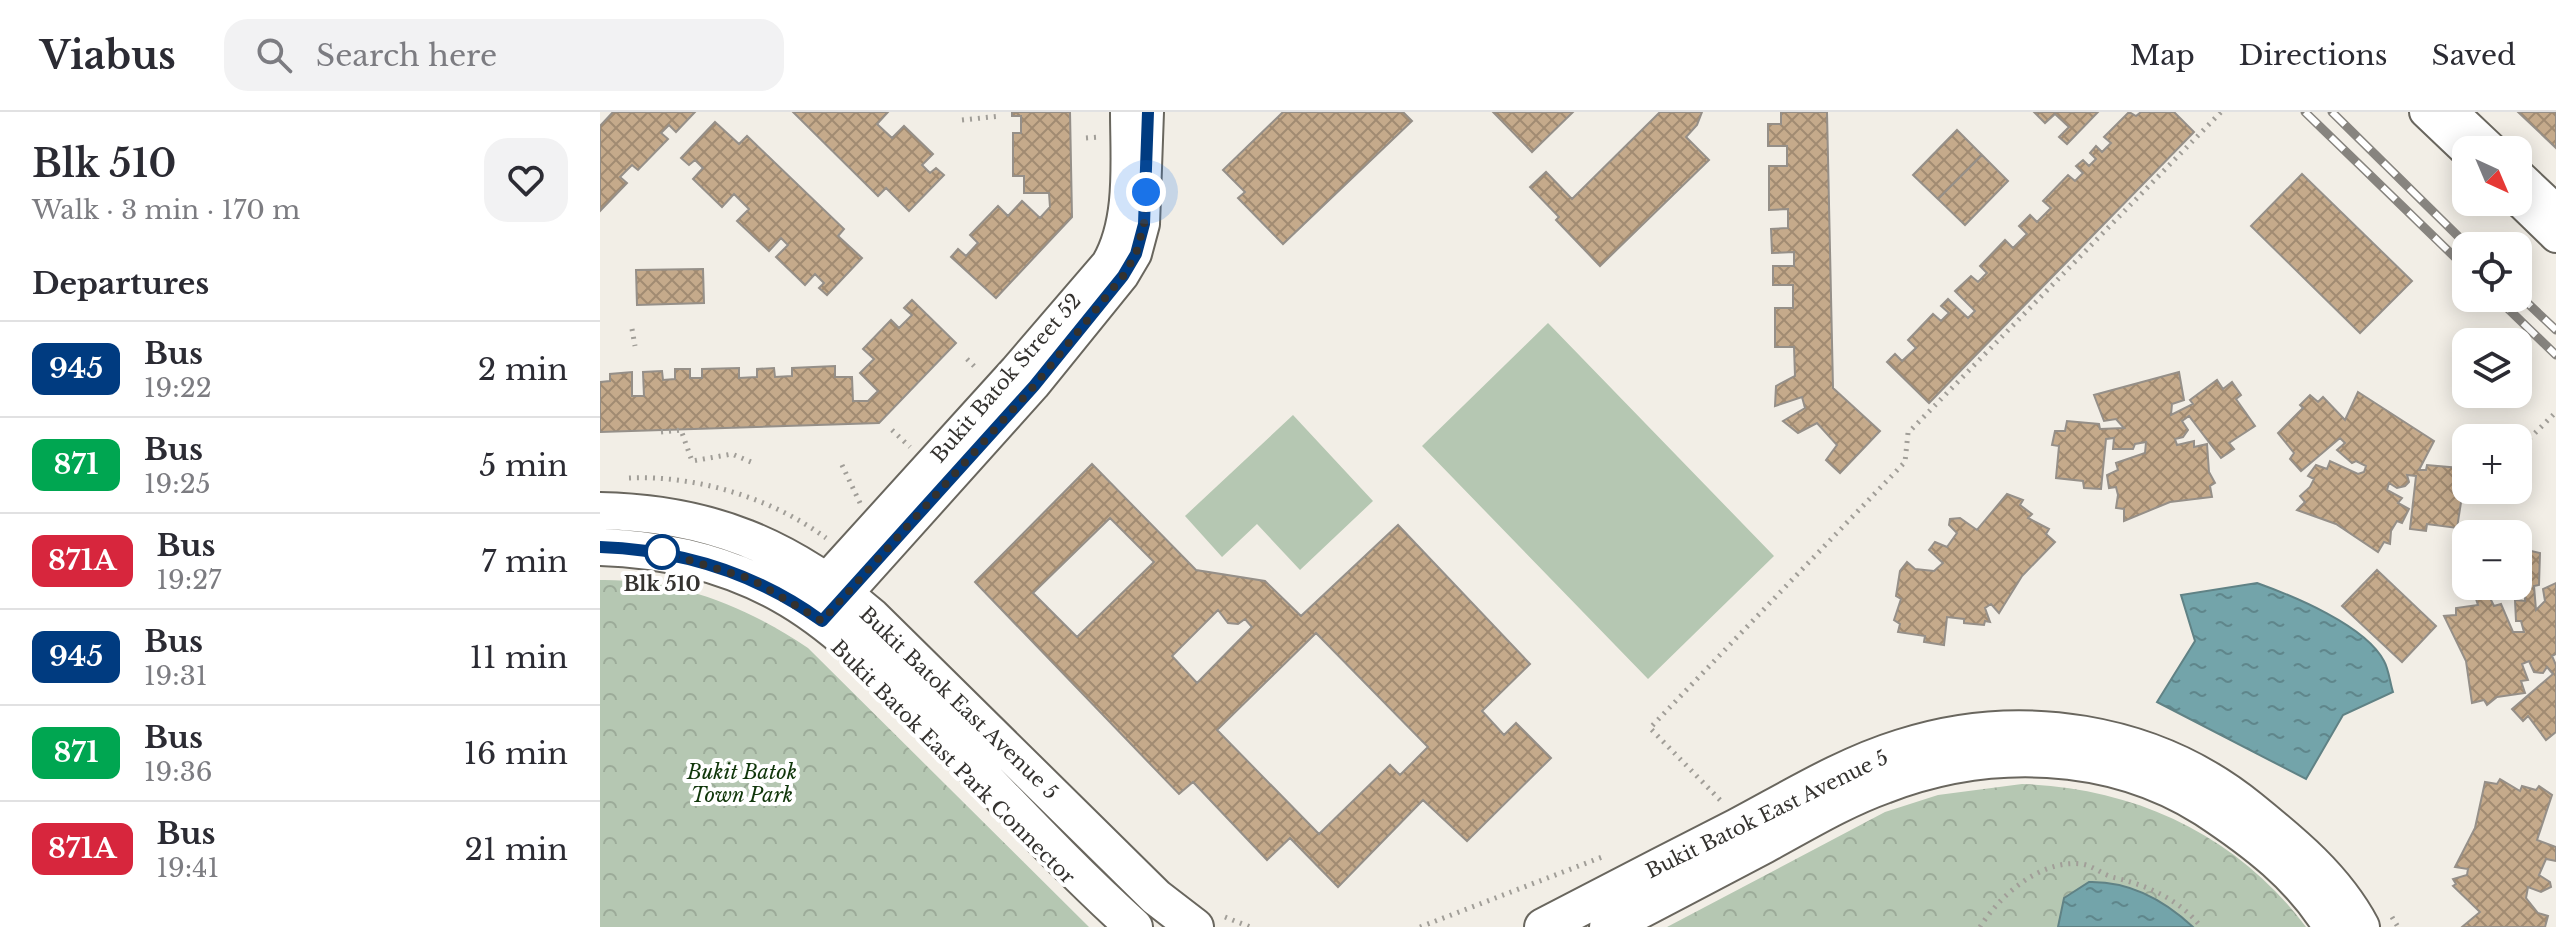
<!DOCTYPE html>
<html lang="en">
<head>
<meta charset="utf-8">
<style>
  body { margin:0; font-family:"Libre Baskerville",serif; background:#f2f2f3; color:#2b2b33; height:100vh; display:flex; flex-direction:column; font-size:30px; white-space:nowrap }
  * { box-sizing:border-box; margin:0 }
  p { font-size:26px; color:#7c7c81 }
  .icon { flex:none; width:44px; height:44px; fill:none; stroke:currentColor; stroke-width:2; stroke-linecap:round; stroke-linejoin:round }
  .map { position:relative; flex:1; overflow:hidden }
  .drawer { display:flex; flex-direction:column; background:#fff; width:600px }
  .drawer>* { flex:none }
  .badge { padding:0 16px; border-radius:12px; font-size:28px; line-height:52px }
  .needle { width:52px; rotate:136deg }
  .tools { position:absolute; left:1852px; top:24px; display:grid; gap:16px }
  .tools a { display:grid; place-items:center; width:80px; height:80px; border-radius:16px; background:#fff; box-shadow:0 4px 20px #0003; font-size:40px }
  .you { position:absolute; width:40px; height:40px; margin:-20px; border:6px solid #fff; border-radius:50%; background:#1a73e8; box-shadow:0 0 0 12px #1a73e833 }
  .map>.badge { position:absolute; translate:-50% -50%; box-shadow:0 0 0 4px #fff }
  h2 { padding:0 32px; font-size:30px; line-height:72px }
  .round { display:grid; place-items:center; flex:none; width:84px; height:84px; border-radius:24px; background:#f2f2f3 }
  .overview { display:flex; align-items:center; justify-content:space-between; height:136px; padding:0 32px }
  h1 { font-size:38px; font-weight:600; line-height:60px }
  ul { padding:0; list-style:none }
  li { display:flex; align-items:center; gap:24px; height:96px; padding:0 32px; border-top:2px solid #e1e1e2 }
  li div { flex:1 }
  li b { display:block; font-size:30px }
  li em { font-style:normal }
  li .badge { min-width:88px; font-weight:700; text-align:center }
  header { display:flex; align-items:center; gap:48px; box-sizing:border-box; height:112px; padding:0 40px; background:#fff; border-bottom:2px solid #e1e1e2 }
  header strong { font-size:38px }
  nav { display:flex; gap:44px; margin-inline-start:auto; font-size:28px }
  .search { width:560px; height:72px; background:#f2f2f3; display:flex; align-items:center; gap:20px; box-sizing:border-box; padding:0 28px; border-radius:24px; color:#7c7c81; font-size:30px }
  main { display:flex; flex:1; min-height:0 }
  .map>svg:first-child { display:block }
</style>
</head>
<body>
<header>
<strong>Viabus</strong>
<div class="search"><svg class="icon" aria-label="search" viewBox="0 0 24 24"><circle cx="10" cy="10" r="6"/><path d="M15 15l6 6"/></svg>Search here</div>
<nav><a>Map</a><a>Directions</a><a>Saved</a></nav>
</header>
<main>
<section class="drawer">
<div class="overview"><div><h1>Blk 510</h1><p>Walk · 3 min · 170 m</p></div><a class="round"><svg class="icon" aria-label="heart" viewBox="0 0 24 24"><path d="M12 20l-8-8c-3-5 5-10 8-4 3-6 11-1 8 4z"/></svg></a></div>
<h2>Departures</h2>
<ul>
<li><span class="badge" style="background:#003b80;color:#fff">945</span><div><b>Bus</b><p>19:22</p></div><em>2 min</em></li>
<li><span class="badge" style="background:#00a651;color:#fff">871</span><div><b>Bus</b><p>19:25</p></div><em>5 min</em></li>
<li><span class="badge" style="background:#d7263d;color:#fff">871A</span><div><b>Bus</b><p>19:27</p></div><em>7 min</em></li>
<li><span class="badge" style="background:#003b80;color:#fff">945</span><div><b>Bus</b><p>19:31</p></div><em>11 min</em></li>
<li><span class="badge" style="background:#00a651;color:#fff">871</span><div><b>Bus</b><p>19:36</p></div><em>16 min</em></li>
<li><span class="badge" style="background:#d7263d;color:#fff">871A</span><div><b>Bus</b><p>19:41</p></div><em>21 min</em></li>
</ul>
</section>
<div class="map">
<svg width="1956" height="815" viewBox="0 0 1956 815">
  <defs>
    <pattern id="park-crowns" width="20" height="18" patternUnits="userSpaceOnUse" patternTransform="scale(2)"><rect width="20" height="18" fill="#b5c7b2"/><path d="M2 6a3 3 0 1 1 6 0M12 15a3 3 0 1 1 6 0" fill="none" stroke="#9cab99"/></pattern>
    <pattern id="water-ripples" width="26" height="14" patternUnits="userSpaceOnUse" patternTransform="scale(2)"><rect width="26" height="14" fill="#73a4aa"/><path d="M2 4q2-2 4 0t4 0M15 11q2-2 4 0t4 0" fill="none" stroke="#5f868b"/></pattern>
    <pattern id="building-cross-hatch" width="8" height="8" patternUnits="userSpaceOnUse" patternTransform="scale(2)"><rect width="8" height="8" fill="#c5aa8b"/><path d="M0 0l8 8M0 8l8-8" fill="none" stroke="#a18b72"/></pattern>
  </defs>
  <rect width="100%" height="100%" fill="#f2eee6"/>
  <!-- park -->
  <path fill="url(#park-crowns)" d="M 0,468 C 77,467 144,493 208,536 L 489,815 L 0,815 Z
    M 1422,672 C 1536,676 1637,723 1706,815 L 1067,815 L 1285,700 L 1338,683 Z"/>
  <!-- pitch -->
  <path fill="#b5c7b2" d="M 948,211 L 1174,444 L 1048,567 L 822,334 Z
    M 693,303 L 773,389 L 700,458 L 657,412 L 622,445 L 585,404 Z"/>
  <!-- water -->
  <path fill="url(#water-ripples)" stroke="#608285" stroke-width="2" d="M 1657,471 C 1693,484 1765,513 1784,549 C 1789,558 1790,571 1793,580 L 1743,603 L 1706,667 L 1557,590 L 1595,529 L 1581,483 Z
    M 1489,770 C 1530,769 1564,788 1593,815 L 1458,815 L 1464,786 Z"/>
  <!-- building -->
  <path fill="url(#building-cross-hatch)" stroke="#958f88" stroke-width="2" fill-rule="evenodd" d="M 13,0 L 95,0 L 76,20 L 69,13 L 61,21 L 68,27 L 38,58 L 32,53 L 20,65 L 27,71 L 0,99 L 0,14 Z
    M 193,0 L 288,0 L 277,12 L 292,26 L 304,14 L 333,42 L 322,53 L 330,61 L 336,56 L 344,63 L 309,99 L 286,76 L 278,84 Z
    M 412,0 L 470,0 L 472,105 L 396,186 L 351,145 L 358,137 L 366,144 L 378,131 L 370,123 L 398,94 L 408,104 L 422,89 L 440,106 L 450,95 L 449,81 L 424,81 L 424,64 L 413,64 L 413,21 L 421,21 L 421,4 L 412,4 Z
    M 683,0 L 803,0 L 812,9 L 683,132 L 638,86 L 645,80 L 623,58 Z
    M 893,0 L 973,0 L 932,40 Z
    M 1060,0 L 1102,0 L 1097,13 L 1086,25 L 1109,48 L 1000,154 L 956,108 L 959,105 L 930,75 L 946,60 L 972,87 Z
    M 1181,0 L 1227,0 L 1233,276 L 1280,319 L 1240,361 L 1226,348 L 1237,333 L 1217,311 L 1198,321 L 1183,309 L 1205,296 L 1202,285 L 1175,294 L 1176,274 L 1195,264 L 1194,235 L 1175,235 L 1175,196 L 1193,196 L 1193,173 L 1173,173 L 1173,154 L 1194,154 L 1194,140 L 1172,141 L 1171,117 L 1188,116 L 1188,97 L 1169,98 L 1169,54 L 1187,54 L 1187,34 L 1168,34 L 1168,12 L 1181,12 Z
    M 1434,0 L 1498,0 L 1467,32 L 1459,25 L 1469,15 L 1455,2 L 1445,11 Z
    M 1529,0 L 1536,4 L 1541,0 L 1574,0 L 1594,20 L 1329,291 L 1287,250 L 1295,242 L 1302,249 L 1316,236 L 1308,228 L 1333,202 L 1341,209 L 1349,201 L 1341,194 L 1348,187 L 1368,206 L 1375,199 L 1355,179 L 1371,164 L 1378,170 L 1387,161 L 1380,154 L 1405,128 L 1413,136 L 1427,122 L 1419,114 L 1430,103 L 1437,110 L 1451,96 L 1443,89 L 1468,63 L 1475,69 L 1483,61 L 1476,54 L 1483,48 L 1489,54 L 1496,47 L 1490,41 L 1496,34 L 1502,40 L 1511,31 L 1504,25 Z
    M 1918,0 L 1956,0 L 1956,36 Z
    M 115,10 L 139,32 L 147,24 L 244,117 L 238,124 L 262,146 L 227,183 L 219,176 L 224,171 L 215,162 L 205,173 L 176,145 L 188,133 L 181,126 L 169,139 L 137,109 L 149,97 L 134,82 L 122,95 L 93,67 L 103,56 L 95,48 L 89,53 L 81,46 Z
    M 1357,18 L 1382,43 L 1338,87 L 1313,63 Z
    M 1382,43 L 1408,69 L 1365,113 L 1338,87 Z
    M 1702,62 L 1812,169 L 1760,221 L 1651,114 Z
    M 103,157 L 104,191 L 37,193 L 36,158 Z
    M 312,188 L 356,231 L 279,311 L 0,320 L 0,270 L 10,269 L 10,262 L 32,260 L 32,284 L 44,284 L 43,260 L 62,259 L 63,268 L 75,267 L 75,257 L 90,257 L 90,266 L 102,266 L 102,257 L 139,256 L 139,266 L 157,265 L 157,257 L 174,256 L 175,265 L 192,264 L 192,256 L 235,254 L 235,265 L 252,265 L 253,289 L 268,289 L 278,279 L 260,261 L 274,247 L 263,237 L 291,208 L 299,216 L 312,203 L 304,196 Z
    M 1579,260 L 1584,288 L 1572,292 L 1571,303 L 1593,292 L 1590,288 L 1617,268 L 1623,277 L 1632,270 L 1641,283 L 1636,287 L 1655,314 L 1629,331 L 1634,337 L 1621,346 L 1589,304 L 1582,309 L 1588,318 L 1583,325 L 1575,327 L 1577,333 L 1594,329 L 1594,335 L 1607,332 L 1609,360 L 1615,371 L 1610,374 L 1612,385 L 1570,390 L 1524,409 L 1524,397 L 1516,396 L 1518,383 L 1516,375 L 1509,376 L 1507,363 L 1518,358 L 1516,351 L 1545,341 L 1546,330 L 1535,332 L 1533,337 L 1513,337 L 1514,326 L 1506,327 L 1501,377 L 1484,376 L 1483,369 L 1456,366 L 1459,334 L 1452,333 L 1455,319 L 1465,319 L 1467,309 L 1499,312 L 1500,317 L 1524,316 L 1516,307 L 1504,309 L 1494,283 Z
    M 1758,280 L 1834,329 L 1819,358 L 1826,358 L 1827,353 L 1860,356 L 1859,367 L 1866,367 L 1869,378 L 1868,384 L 1862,384 L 1857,416 L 1827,412 L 1826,419 L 1810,417 L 1816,364 L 1807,363 L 1809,370 L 1805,374 L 1797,376 L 1789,371 L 1787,378 L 1802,386 L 1798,391 L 1809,397 L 1802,411 L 1797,409 L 1791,419 L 1790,432 L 1784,430 L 1778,440 L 1736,412 L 1697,398 L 1705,390 L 1700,384 L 1710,375 L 1714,367 L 1708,364 L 1716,353 L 1727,357 L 1730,349 L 1758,362 L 1764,360 L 1766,354 L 1756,349 L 1752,351 L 1737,338 L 1745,331 L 1740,326 L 1701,359 L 1690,347 L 1694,341 L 1678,321 L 1703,296 L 1700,293 L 1710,283 L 1718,290 L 1723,285 L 1745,308 Z
    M 492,352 L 596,458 L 665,469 L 701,504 L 798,413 L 930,552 L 882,599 L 904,623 L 916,611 L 951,646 L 867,729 L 823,688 L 738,775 L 690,726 L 667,748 L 593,670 L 579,682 L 375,470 ZM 510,406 L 554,450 L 477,525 L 433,481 ZM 618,498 L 628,511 L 638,512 L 645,507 L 652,515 L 597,571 L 572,544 ZM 716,521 L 828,635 L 800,663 L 790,653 L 719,722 L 617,618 Z
    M 1407,382 L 1423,388 L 1420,393 L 1432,402 L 1428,406 L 1449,417 L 1446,422 L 1455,430 L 1422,464 L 1399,501 L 1391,492 L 1385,496 L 1390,510 L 1385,509 L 1384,513 L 1364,511 L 1364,507 L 1347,505 L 1344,533 L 1324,530 L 1325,524 L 1298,520 L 1300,512 L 1294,508 L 1301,487 L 1296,484 L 1300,459 L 1307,450 L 1315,457 L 1334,459 L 1343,451 L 1329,438 L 1335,430 L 1347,435 L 1357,421 L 1349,413 L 1350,407 L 1360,406 L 1377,418 Z
    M 1918,428 L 1930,429 L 1931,439 L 1940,441 L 1939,473 L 1934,474 L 1936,498 L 1945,489 L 1943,477 L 1956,471 L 1956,542 L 1952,544 L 1956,553 L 1956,620 L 1946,628 L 1928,604 L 1923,609 L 1912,597 L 1953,562 L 1947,555 L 1943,561 L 1934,560 L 1929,549 L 1922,552 L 1928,568 L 1921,569 L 1925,581 L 1897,585 L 1887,593 L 1884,588 L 1872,591 L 1866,549 L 1844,504 L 1856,503 L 1856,496 L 1878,493 L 1876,487 L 1889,484 L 1894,494 L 1901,492 L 1913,520 L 1924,520 L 1921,509 L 1916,509 L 1915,488 L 1925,489 L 1925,481 L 1874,479 L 1874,474 L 1918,474 Z
    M 1777,458 L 1836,514 L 1802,550 L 1742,494 Z
    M 1900,667 L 1920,679 L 1922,674 L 1936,678 L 1939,674 L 1952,683 L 1937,728 L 1956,735 L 1956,749 L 1946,747 L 1939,763 L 1950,770 L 1951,775 L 1941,780 L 1928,775 L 1926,786 L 1938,801 L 1948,804 L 1945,815 L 1862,815 L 1880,800 L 1853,774 L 1856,772 L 1853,767 L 1867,763 L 1868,757 L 1855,755 L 1875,716 L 1885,670 L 1897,672 Z"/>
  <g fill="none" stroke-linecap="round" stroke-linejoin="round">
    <defs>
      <path id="minor" d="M 1825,0 L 1866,39
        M 1857,4 L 1893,38
        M 1918,62 L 1956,98
        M 1920,90 L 1956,125
        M 210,484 L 415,258 L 507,151 C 532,108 526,49 526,0
        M 232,499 L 434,274 L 523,164 L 536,142 L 544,112 L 548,0"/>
      <path id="tertiary" d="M 0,399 C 109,401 189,434 272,505 L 556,785 L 595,815
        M 0,435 C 63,437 125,451 181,482 C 237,513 283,562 328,608 C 396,677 462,750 534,815
        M 943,815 C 1008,781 1072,748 1137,715 C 1190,687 1243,654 1301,636 C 1419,598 1553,618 1650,697 C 1692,731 1735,766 1761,815
        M 1008,815 C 1060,788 1112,760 1164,733 C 1203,712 1242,688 1284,673 C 1388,633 1510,636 1605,696 C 1655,729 1700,763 1732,815"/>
    </defs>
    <!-- minor casing -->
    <use href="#minor" stroke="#69665e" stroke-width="34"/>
    <!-- tertiary casing -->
    <use href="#tertiary" stroke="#69665e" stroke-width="40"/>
    <!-- path -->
    <path stroke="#a19e98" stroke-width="5" stroke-dasharray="2 6" stroke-linecap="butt" d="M 362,8 L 401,4
      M 486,26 L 499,25
      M 32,217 L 35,234
      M 367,247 L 377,257
      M 292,318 L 310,335
      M 61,320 L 81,318 L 92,349 L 132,342 L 151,350
      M 1918,338 L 1956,300
      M 242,353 L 260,391
      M 29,366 C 96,363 172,386 226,426
      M 1120,688 L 1050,616 L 1305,350 L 1308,321 L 1621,0
      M 625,805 L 650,815
      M 1792,805 L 1798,815
      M 820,815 L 1002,745
      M 1380,815 C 1400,783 1441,747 1482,752 C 1494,754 1504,764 1516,766 C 1549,774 1580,788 1601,815"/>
    <!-- minor -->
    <use href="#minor" stroke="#fff" stroke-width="30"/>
    <!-- tertiary -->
    <use href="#tertiary" stroke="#fff" stroke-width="36"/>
    <defs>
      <path id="rail" d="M 1705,0 L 1866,156
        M 1732,0 L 1868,134
        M 1918,182 L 1956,218
        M 1897,186 L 1956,243"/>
    </defs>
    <!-- rail casing -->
    <use href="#rail" stroke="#87847f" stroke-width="9"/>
    <!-- rail -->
    <use href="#rail" stroke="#fff" stroke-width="6" stroke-dasharray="18" stroke-linecap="butt"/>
  </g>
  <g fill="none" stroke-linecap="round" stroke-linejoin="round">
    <defs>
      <path id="line" d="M 0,435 C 81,438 156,461 222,509 L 434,274 L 523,164 L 536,142 L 544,112 L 548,0"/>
    </defs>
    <!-- line casing -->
    <use href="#line" stroke="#fff" stroke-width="18"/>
    <!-- line -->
    <use href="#line" stroke="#003b80" stroke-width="12"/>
    <!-- walk -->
    <path stroke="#34322f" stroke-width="8" stroke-dasharray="0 14.4" d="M 62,440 L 151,467 L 222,509 L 434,274 L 523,164 L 536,142 L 544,112 L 546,80"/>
  </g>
  <!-- markers -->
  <circle fill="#fff" stroke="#003b80" stroke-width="4" cx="62" cy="440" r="16"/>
  <g text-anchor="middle" stroke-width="8" stroke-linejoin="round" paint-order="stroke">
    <!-- street labels -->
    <g font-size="20" fill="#34322f" stroke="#fff">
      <text transform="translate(406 266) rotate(-49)" y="7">Bukit Batok Street 52</text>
      <text transform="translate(359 591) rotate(44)" y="7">Bukit Batok East Avenue 5</text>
      <text transform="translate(353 650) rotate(45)" y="7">Bukit Batok East Park Connector</text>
      <text transform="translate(1167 702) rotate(-26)" y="7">Bukit Batok East Avenue 5</text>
    </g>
    <!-- stop labels -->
    <g font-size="20" font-weight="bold" fill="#34322f" stroke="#fff">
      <text x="62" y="479">Blk 510</text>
    </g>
    <!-- park labels -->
    <g font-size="20" font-style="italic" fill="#10360a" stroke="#fff">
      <text x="142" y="667">Bukit Batok<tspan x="142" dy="23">Town Park</tspan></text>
    </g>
  </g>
</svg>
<div class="tools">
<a><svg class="needle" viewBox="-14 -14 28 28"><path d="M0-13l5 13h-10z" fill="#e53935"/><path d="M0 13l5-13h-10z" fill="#7c7c81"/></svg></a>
<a><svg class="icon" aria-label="locate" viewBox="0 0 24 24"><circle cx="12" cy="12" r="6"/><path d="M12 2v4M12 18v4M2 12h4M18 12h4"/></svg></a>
<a><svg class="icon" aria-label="layers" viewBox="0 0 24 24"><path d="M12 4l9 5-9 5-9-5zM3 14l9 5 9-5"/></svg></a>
<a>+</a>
<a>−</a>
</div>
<div class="you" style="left:546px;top:80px"></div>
</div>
</main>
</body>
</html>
